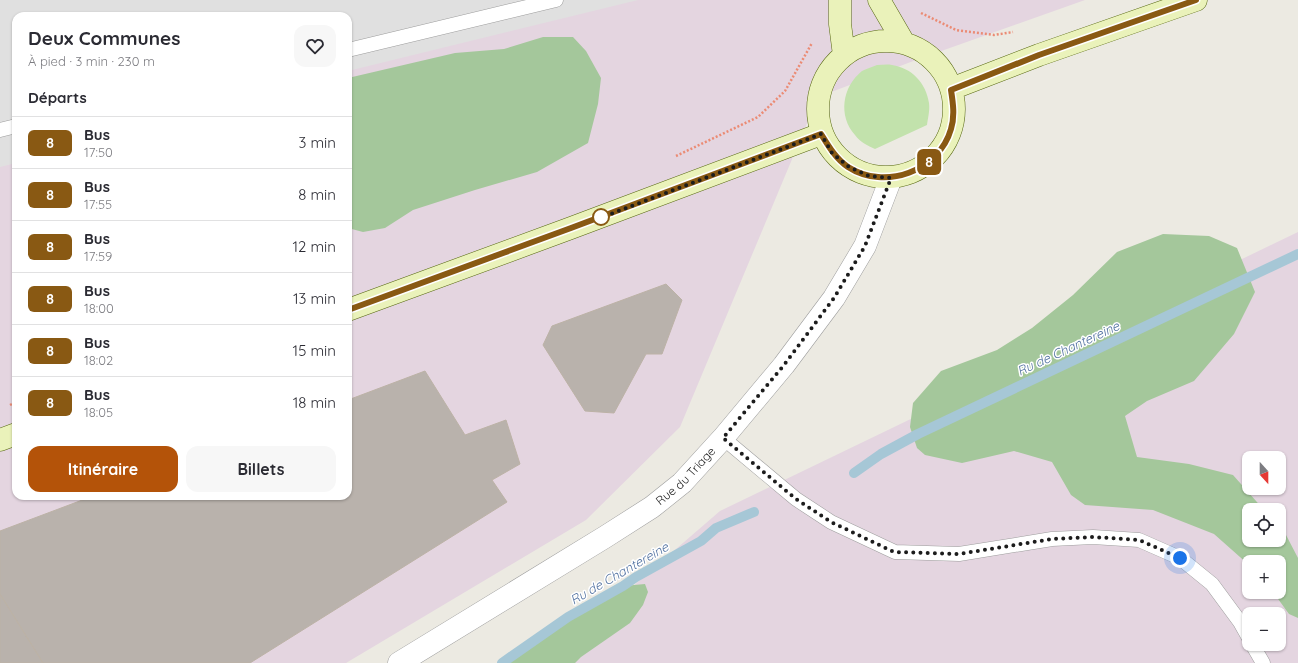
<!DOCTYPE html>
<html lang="fr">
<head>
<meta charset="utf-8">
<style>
  body { margin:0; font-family:Quicksand,sans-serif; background:#f7f7f7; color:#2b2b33; height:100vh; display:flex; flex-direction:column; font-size:15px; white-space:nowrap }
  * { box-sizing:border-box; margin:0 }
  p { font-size:13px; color:#7c7c81 }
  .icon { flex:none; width:22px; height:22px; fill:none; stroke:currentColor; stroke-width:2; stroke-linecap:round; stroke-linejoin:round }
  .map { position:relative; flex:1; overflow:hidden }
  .side { position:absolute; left:12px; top:12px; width:340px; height:488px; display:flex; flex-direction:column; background:#fff; border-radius:12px; box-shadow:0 1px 3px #0004 }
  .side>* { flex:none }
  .badge { padding:0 8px; border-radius:6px; font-size:14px; line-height:26px }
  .needle { width:26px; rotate:159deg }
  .controls { position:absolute; left:1242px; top:451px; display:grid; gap:8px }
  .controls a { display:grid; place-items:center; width:44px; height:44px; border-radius:8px; background:#fff; box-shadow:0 1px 3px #0004; font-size:20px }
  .you { position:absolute; width:20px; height:20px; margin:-10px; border:3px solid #fff; border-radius:50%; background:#1a73e8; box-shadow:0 0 0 6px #1a73e833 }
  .map>.badge { position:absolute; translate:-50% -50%; box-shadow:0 0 0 2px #fff }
  h2 { padding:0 16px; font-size:15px; line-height:36px }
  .round { display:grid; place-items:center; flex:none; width:42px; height:42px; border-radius:12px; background:#f7f7f7 }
  .summary { display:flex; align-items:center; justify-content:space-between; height:68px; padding:0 16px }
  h1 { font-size:19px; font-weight:700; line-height:30px }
  .cta { display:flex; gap:8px; margin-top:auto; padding:8px 16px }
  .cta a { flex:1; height:46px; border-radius:12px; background:#b45309; color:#fff; font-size:16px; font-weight:700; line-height:46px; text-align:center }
  .cta a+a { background:#f7f7f7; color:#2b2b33 }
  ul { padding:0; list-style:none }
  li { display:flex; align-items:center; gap:12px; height:52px; padding:0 16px; border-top:1px solid #e1e1e2 }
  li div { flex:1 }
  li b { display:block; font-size:15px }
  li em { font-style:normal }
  li .badge { min-width:44px; font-weight:700; text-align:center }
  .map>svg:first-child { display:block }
</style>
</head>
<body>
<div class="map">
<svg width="1298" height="663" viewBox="0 0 1298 663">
  <rect width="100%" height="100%" fill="#eceae2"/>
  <!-- industrial -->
  <path fill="#e4d5e0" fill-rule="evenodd" d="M 0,0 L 1085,0 L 916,60 L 818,97 L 680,427 L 586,520 L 346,663 L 0,663 ZM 16,16 L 348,16 L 348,496 L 16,496 Z
    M 1298,232 L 1298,663 L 544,663 L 720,511 ZM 1249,458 L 1279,458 L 1279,488 L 1249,488 ZM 1249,510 L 1279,510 L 1279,540 L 1249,540 ZM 1249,562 L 1279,562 L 1279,592 L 1249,592 ZM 1249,614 L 1279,614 L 1279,644 L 1249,644 Z"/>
  <!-- grass -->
  <path fill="#c2e2ac" d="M 877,65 C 882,65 887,64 892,65 C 912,68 926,83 929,103 C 930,110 928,118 927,125 L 875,149 C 868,146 860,142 855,135 C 838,116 842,87 862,71 C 866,69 872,67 877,65 Z"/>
  <!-- forest -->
  <path fill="#a4c79b" d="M 543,37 L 573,37 L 586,51 L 601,78 L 598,104 L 588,143 L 537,172 L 475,190 L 413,210 L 385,228 L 363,232 L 348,228 L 348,78 L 455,53 L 504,49 Z
    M 1163,234 L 1209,236 L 1237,248 L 1255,292 L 1234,334 L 1194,381 L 1147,401 L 1125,416 L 1137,457 L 1189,464 L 1233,475 L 1264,510 L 1249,510 L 1249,540 L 1279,540 L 1279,527 L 1286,535 L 1298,558 L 1298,618 L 1289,614 L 1273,592 L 1279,592 L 1279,562 L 1249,562 L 1249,565 L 1214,534 L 1153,510 L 1085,505 L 1071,495 L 1052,462 L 1014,451 L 962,463 L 925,455 L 917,448 L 910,427 L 913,403 L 941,371 L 997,350 L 1032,328 L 1073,295 L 1117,252 Z
    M 645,584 L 648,592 L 643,605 L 630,623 L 581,657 L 575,663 L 502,663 L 568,617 L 623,586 Z"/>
  <!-- parking -->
  <path fill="#e0e0e0" d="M 0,0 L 638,0 L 348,71 L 348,16 L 16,16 L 16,163 L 0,167 Z"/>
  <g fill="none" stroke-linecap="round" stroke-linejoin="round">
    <!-- stream -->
    <path stroke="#a6c7d6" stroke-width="10" d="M 854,473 L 881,454 L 918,434 L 1298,254
      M 502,663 L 568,617 L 623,586 L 636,577 L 701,541 L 716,528 L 754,512"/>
  </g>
  <!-- building -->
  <path fill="#b9b2ac" stroke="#bcb2a6" d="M 666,284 L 682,300 L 662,354 L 646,354 L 614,413 L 585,411 L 543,345 L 552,326 Z
    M 425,371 L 465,435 L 506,420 L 520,464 L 492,480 L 507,502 L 250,663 L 43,663 L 0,594 L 0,531 L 93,496 L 348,496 L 348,400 Z
    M 0,594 L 43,663 L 0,663 Z"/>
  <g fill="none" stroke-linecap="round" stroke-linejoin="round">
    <defs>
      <path id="lane" d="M 348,50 L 556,0
        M 0,130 L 16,126
        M 723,438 L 796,499 L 831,522 L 895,552 L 959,554 L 1052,539 L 1093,537 L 1139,540 L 1180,558 L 1212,584 L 1240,622 L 1249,638
        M 1252,644 L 1263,663"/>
      <g id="street">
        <path id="s1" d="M 399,663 L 605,537 L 652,507 L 682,483 L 723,438 L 784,365 L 834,298 L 865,246 L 891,178"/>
      </g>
      <path id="secondary" d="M 840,0 L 840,24 L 844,55
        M 879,0 L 904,43
        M818 109a68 68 0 1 1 136 0a68 68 0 1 1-136 0Z
        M 951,89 L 1039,55 L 1196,0
        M 348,310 L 571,228 L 821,134
        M 0,440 L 16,434"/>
    </defs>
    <!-- lane casing -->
    <use href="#lane" stroke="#9d9d9d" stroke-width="15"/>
    <!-- street casing -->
    <use href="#street" stroke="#9d9d9d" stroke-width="23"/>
    <!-- secondary casing -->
    <use href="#secondary" stroke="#55660f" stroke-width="23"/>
    <!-- path -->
    <path stroke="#eb8b74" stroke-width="2.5" stroke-dasharray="2 2" stroke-linecap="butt" d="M 921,13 L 956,30 L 994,35 L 1013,32
      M 676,156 L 758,117 L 785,91 L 812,43
      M 10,405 L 16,402"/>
    <!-- lane -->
    <use href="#lane" stroke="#fff" stroke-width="14"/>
    <!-- street -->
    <use href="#street" stroke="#fff" stroke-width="22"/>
    <!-- secondary -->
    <use href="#secondary" stroke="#eaf2ba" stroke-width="22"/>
  </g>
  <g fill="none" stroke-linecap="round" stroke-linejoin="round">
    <defs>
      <path id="line" d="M 348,310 L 571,228 L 821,134 C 829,147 836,159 848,167 C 885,191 939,171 951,129 C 955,116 953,103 951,90 L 1039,55 L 1196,0"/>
    </defs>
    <!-- line casing -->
    <use href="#line" stroke="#fff" stroke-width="9"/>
    <!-- line -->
    <use href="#line" stroke="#895913" stroke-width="6"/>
    <!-- walk -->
    <path stroke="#1c1c1c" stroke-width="4" stroke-dasharray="0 7.2" d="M 601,217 L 600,218 L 821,134 L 832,153 L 849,167 L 869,176 L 891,178 L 865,246 L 834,298 L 784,365 L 723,438 L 796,499 L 831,522 L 894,552 L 959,554 L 1052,539 L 1093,537 L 1139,540 L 1180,558"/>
  </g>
  <!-- markers -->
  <circle fill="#fff" stroke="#895913" stroke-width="2" cx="601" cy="217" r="8"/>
  <g text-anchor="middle" stroke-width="3" stroke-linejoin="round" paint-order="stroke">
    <!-- street labels -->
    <g font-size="12" fill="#1c1c1c" stroke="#fff">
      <text dy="4" stroke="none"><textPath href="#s1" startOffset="343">Rue du Triage</textPath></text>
    </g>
    <!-- water labels -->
    <g font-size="13" font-style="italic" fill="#5272a1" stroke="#fff">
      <text transform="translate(1068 348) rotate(-25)" y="5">Ru de Chantereine</text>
      <text transform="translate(619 573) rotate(-30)" y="5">Ru de Chantereine</text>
    </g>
  </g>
</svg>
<div class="controls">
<a><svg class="needle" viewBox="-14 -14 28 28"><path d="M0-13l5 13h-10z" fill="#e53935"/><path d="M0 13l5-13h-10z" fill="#7c7c81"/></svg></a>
<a><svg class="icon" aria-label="locate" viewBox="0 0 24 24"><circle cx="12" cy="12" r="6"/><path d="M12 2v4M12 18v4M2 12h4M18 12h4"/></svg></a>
<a>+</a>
<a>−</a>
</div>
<div class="you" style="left:1180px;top:558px"></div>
<b class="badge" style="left:929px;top:162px;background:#895913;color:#fff">8</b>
<section class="side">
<div class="summary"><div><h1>Deux Communes</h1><p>À pied · 3 min · 230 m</p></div><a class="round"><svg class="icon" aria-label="heart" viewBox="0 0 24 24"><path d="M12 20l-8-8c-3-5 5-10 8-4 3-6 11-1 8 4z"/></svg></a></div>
<h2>Départs</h2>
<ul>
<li><span class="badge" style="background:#895913;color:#fff">8</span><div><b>Bus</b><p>17:50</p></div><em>3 min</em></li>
<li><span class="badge" style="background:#895913;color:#fff">8</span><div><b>Bus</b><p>17:55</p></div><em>8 min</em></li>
<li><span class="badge" style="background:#895913;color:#fff">8</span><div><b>Bus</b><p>17:59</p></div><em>12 min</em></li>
<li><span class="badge" style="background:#895913;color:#fff">8</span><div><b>Bus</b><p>18:00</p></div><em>13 min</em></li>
<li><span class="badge" style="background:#895913;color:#fff">8</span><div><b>Bus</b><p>18:02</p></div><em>15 min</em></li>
<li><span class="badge" style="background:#895913;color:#fff">8</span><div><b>Bus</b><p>18:05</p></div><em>18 min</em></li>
</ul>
<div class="cta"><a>Itinéraire</a><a>Billets</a></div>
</section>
</div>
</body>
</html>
